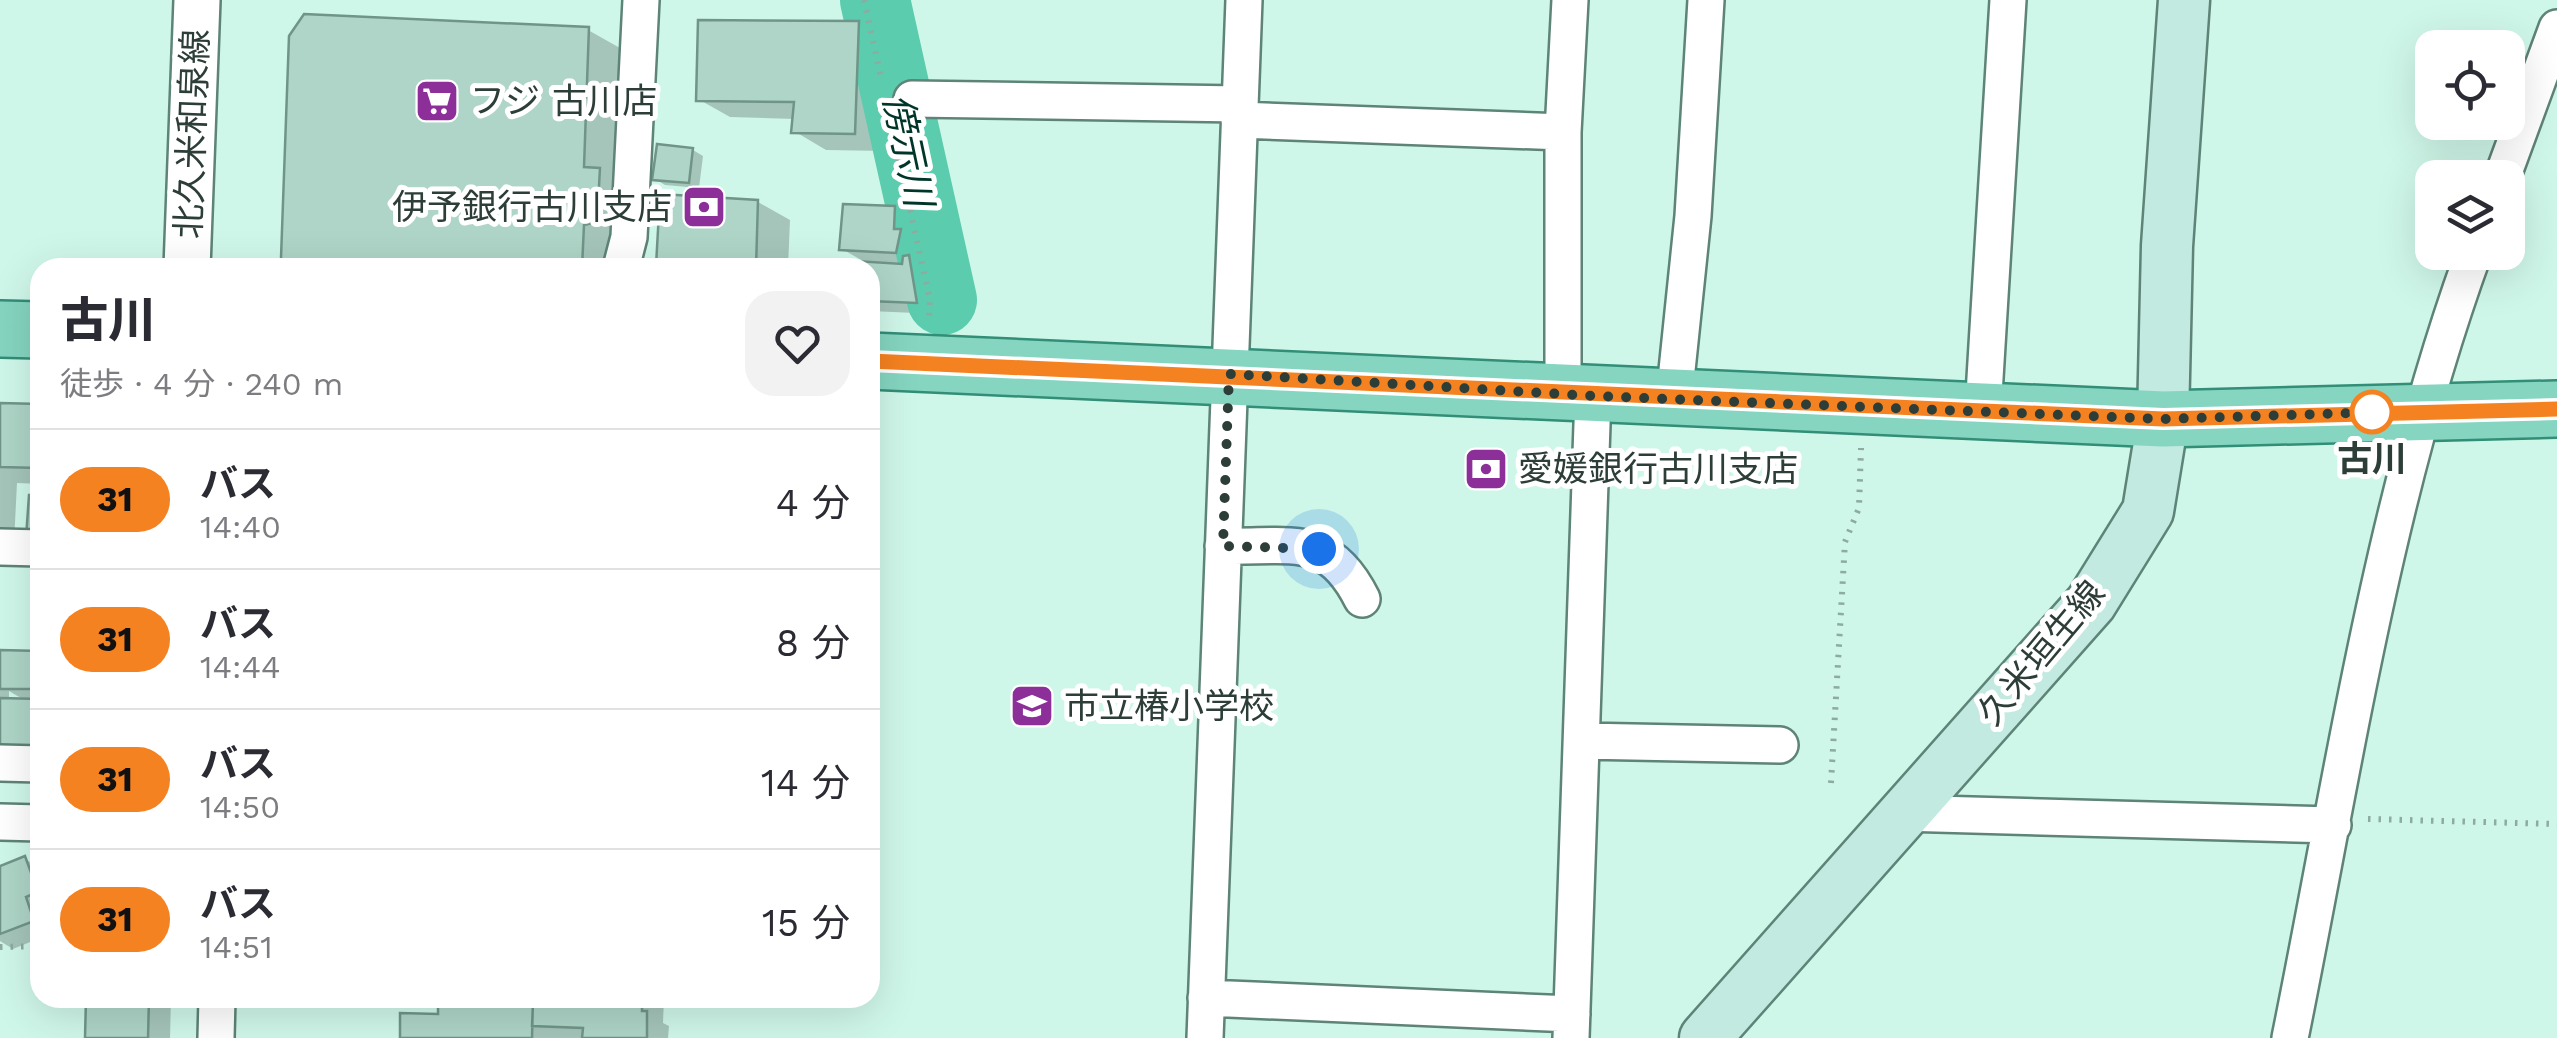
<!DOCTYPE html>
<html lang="ja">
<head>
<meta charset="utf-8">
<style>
  body { margin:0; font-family:"Work Sans","Noto Sans JP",sans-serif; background:#f2f2f3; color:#2b2b33; height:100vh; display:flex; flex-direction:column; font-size:38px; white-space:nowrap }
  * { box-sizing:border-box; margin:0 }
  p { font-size:32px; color:#7c7c81 }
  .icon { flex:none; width:55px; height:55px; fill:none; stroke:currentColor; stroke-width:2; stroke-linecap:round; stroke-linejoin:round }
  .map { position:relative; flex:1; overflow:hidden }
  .drawer { position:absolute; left:30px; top:258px; width:850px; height:750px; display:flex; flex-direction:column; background:#fff; border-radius:30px; box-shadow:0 10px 40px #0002 }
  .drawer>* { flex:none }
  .badge { padding:0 20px; border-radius:32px; font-size:35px; line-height:65px }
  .controls { position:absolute; left:2415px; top:30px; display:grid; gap:20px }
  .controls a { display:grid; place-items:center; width:110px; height:110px; border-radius:20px; background:#fff; box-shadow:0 10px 40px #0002; font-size:50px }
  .you { position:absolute; width:50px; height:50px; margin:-25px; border:8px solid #fff; border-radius:50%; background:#1a73e8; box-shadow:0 0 0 15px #1a73e833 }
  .map>.badge { position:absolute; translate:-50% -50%; box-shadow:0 0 0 5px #fff }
  .round { display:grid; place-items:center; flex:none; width:105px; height:105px; border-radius:30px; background:#f2f2f3 }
  .head { display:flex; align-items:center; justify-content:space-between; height:170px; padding:0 30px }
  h1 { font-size:48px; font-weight:800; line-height:75px }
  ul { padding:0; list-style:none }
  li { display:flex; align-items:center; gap:30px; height:140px; padding:0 30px; border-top:2px solid #e1e1e2 }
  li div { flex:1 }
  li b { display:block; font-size:38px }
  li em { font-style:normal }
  li .badge { min-width:110px; font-weight:700; text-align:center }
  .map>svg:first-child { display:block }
</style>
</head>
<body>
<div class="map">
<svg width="2557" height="1038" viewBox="0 0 2557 1038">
  <rect width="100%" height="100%" fill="#cff7e9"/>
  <!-- shadow -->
  <path fill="#0003" fill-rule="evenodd" d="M 858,24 L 890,42 L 886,151 L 826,150 L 794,131 L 795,119 L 730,117 L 698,99 Z
    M 588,30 L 620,48 L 614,268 L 289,268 Z
    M 693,150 L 703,156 L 699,188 L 665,185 L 655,179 Z
    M 758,202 L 790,220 L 788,268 L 659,265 Z
    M 894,208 L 916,221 L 915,240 L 922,244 L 918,263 L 930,270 L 938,314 L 870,311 L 870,265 L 842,249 Z
    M 0,406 L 40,407 L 40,484 L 17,483 L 14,543 L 0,543 Z
    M 40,653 L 40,758 L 0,763 L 0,661 ZM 9,691 L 26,701 L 9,701 Z
    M 25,859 L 40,868 L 40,938 L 13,949 L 0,941 L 0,868 Z
    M 89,998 L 171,998 L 170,1038 L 88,1038 Z
    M 440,998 L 664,998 L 663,1023 L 669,1026 L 668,1038 L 403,1038 L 440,1016 Z"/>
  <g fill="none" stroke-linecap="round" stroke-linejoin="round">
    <!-- river -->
    <path stroke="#5bccad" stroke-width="70" d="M 875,0 L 942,300"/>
  </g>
  <!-- building -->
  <path fill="#aed5c7" stroke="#709588" stroke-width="2.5" d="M 304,14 L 589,27 L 584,167 L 600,168 L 597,222 L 584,225 L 582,268 L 285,268 L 281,258 L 289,36 Z
    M 698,20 L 859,21 L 855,134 L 791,133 L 794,102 L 696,101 Z
    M 657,144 L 693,148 L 689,183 L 652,180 Z
    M 660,194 L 758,200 L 756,268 L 656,266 Z
    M 843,204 L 895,206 L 894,229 L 901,229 L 896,253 L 839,250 Z
    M 909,255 L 917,303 L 870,301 L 870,268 L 840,268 L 840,260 L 902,264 L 903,256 Z
    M 0,403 L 40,404 L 40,468 L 0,467 Z
    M 29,495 L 40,496 L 40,539 L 26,538 Z
    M 34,592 L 40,592 L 40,642 L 33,642 Z
    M 0,650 L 40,651 L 40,689 L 0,689 Z
    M 0,698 L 40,699 L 40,748 L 0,747 Z
    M 25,856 L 38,892 L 26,897 L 34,921 L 0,934 L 0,866 Z
    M 86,998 L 149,998 L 148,1038 L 85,1038 Z
    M 438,998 L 533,998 L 532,1038 L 400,1038 L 400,1013 L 438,1014 Z
    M 557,998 L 642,998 L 642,1011 L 647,1011 L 647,1038 L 582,1038 L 583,1028 L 532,1026 L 533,1004 L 557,1004 Z"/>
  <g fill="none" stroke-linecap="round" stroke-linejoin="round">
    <defs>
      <path id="minor" d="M 912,99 L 1240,104
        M 1239,120 L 1563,132
        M 2502,178 L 2557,28
        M 621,268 L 629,237 L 641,0
        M 1563,393 L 1563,132 L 1570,0
        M 1674,399 L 1693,216 L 1706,0
        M 1983,411 L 2008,0
        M 1223,546 C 1290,548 1328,531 1362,599
        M 0,547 L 40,548
        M 1583,741 L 1780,745
        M 0,763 L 40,764
        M 1901,813 L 2333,825
        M 0,822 L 40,823
        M 1206,998 L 1572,1014
        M 216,1038 L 217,998
        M 1205,1038 L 1244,0
        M 1571,1038 L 1593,395
        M 2290,1038 C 2343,776 2382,504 2474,252"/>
      <path id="tertiary" d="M 187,268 L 197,0"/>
      <path id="secondary" d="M 1705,1038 L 2091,603 L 2148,511 L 2163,419 L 2167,246 L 2184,0"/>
      <path id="primary" d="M 0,329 L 40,330
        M 870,361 L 2163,419 L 2557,409"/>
    </defs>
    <!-- minor casing -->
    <use href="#minor" stroke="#5e8377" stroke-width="40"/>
    <!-- tertiary casing -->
    <use href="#tertiary" stroke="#5e8377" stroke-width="50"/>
    <!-- secondary casing -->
    <use href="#secondary" stroke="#5e8377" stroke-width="55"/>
    <!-- primary casing -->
    <use href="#primary" stroke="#328e76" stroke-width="60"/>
    <!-- path -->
    <path stroke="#8daba1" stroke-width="6" stroke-dasharray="2.5 8" stroke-linecap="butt" d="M 864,0 L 882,82
      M 892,128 L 930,300 L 929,317
      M 1831,783 L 1845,542 L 1859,508 L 1861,448
      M 2368,819 L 2557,824
      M 0,947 L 40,946"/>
    <!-- minor -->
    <use href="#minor" stroke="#fff" stroke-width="35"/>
    <!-- tertiary -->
    <use href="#tertiary" stroke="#fff" stroke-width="45"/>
    <!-- secondary -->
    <use href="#secondary" stroke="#c2eae0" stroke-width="50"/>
    <!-- primary -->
    <use href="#primary" stroke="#85d5c1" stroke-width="55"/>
  </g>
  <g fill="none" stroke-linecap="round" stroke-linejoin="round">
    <defs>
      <path id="line" d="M 870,361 L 2163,419 L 2557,409"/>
    </defs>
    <!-- line casing -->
    <use href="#line" stroke="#fff" stroke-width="22"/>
    <!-- line -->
    <use href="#line" stroke="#f58220" stroke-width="15"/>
    <!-- walk -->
    <path stroke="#2d3d38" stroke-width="10" stroke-dasharray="0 18" d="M 1319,549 L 1223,546 L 1229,374 L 1594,396 L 2163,419 L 2386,412 L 2372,412"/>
  </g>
  <!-- icons -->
  <defs>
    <symbol id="supermarket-square" viewBox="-11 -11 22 22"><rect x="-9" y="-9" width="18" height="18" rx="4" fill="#8c2f99" stroke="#fff"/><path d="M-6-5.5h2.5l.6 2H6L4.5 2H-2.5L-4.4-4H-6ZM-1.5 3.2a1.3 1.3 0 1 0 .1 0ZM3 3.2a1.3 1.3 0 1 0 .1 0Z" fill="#fff"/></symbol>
    <symbol id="bank-square" viewBox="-11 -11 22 22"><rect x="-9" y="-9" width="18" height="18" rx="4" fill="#8c2f99" stroke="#fff"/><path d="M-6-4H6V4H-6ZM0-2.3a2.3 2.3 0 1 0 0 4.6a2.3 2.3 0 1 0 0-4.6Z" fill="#fff"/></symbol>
    <symbol id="school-square" viewBox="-11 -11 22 22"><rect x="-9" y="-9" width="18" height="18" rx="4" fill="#8c2f99" stroke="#fff"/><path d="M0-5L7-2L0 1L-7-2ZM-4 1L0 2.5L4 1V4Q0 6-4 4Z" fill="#fff"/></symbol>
  </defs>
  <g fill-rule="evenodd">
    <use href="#supermarket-square" x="412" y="76" width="50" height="50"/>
    <use href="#bank-square" x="679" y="182" width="50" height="50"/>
    <use href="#bank-square" x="1461" y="444" width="50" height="50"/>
    <use href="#school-square" x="1007" y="681" width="50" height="50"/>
  </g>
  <!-- markers -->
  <circle fill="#fff" stroke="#f58220" stroke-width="5" cx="2372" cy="412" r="20"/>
  <g text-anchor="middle" stroke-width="10" stroke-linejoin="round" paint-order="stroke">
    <!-- poi labels -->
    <g font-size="35" fill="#2d3d38" stroke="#fff" text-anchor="start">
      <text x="470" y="113">フジ 古川店</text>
      <text x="672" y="219" text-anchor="end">伊予銀行古川支店</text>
      <text x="1518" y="481">愛媛銀行古川支店</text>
      <text x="1064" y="718">市立椿小学校</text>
    </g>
    <!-- street labels -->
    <g font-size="35" fill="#2d3d38" stroke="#fff">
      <text transform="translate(192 134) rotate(-88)" y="12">北久米和泉線</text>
      <text transform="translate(2041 653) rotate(-50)" y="12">久米垣生線</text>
    </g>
    <!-- stop labels -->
    <g font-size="35" font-weight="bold" fill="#2d3d38" stroke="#fff">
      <text x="2372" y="471">古川</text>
    </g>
    <!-- water labels -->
    <g font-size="38" font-style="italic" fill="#00362a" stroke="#fff">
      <text transform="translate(908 150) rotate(78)" y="13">傍示川</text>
    </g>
  </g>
</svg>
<div class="controls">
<a><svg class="icon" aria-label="locate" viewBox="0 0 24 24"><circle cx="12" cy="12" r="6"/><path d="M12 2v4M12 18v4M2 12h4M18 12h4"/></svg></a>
<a><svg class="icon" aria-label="layers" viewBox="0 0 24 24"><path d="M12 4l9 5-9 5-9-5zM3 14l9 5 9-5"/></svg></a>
</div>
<div class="you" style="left:1319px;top:549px"></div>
<section class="drawer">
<div class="head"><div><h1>古川</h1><p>徒歩 · 4 分 · 240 m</p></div><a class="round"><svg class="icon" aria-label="heart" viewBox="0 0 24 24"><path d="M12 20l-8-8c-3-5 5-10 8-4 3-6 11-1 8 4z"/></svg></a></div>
<ul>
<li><span class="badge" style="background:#f58220;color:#111">31</span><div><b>バス</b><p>14:40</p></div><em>4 分</em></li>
<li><span class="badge" style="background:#f58220;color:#111">31</span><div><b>バス</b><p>14:44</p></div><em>8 分</em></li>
<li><span class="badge" style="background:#f58220;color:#111">31</span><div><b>バス</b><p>14:50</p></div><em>14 分</em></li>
<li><span class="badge" style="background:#f58220;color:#111">31</span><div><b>バス</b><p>14:51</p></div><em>15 分</em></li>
</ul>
</section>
</div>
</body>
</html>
